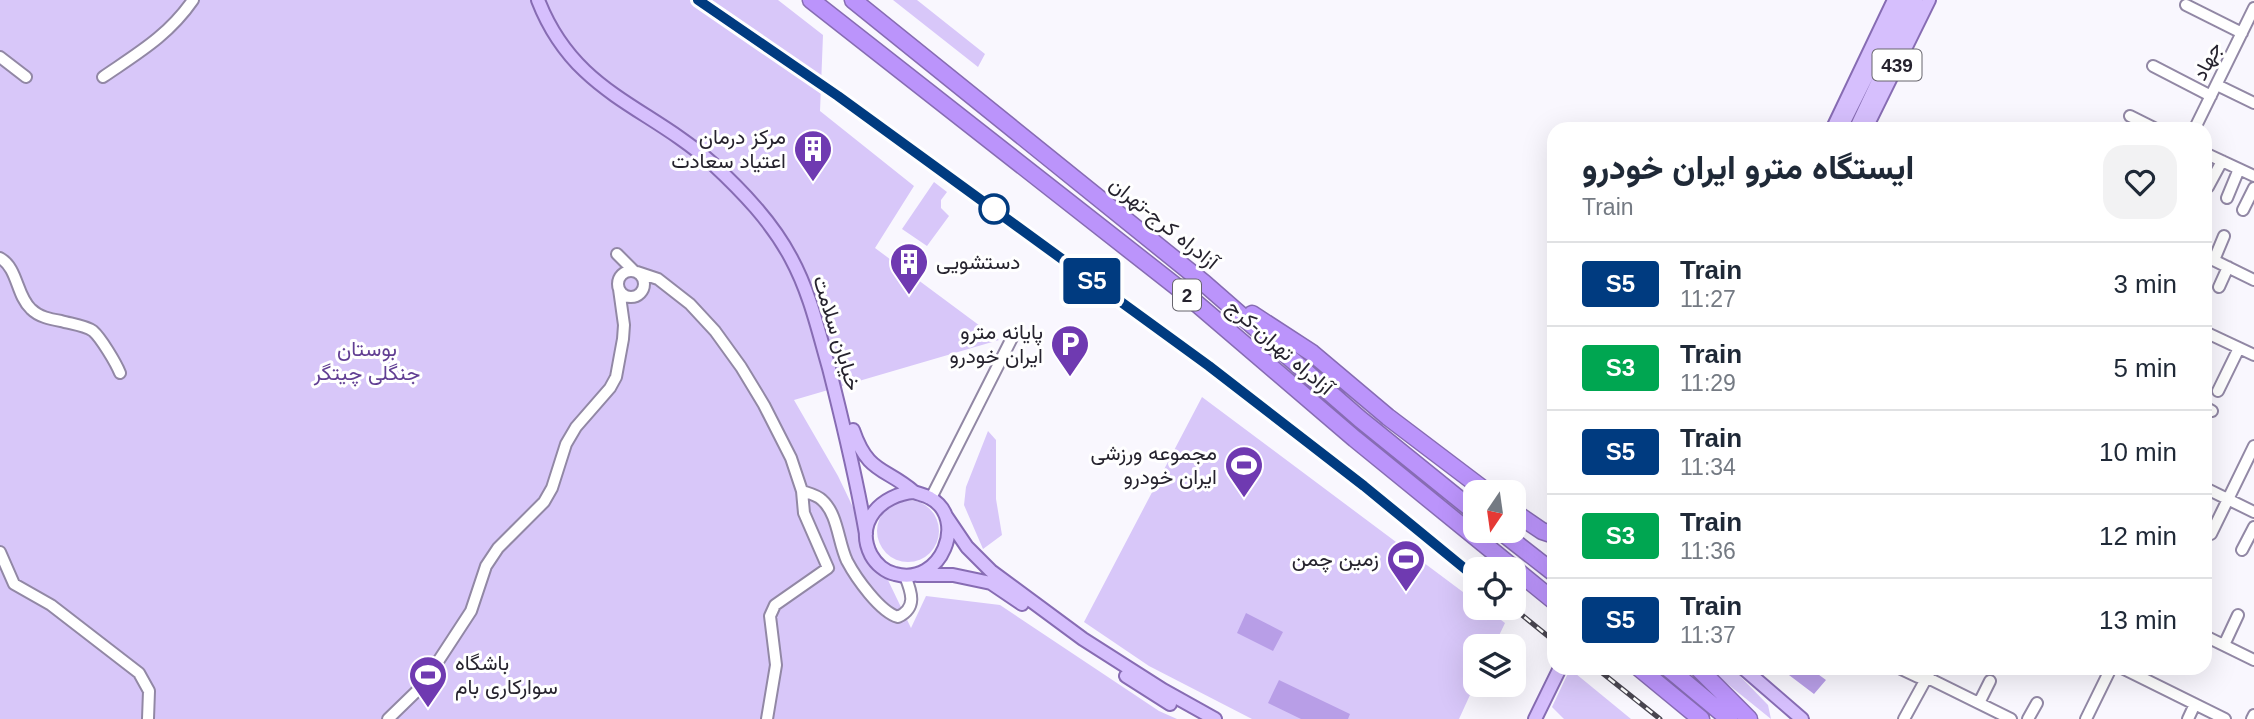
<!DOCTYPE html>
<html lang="en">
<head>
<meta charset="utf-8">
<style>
  body { margin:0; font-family:Helvetica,Vazirmatn,sans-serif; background:#f2f2f3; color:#1f2937; height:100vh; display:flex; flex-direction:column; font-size:26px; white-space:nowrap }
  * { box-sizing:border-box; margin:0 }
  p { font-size:23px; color:#747a83 }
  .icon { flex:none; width:38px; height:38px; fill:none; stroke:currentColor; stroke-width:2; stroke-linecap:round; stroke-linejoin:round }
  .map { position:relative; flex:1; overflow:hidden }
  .side { position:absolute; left:1547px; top:122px; width:665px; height:553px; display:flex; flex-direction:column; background:#fff; border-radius:21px; box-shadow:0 7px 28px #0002 }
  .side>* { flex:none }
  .badge { padding:0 14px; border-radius:5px; font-size:24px; line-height:46px }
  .needle { width:46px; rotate:193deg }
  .buttons { position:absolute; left:1463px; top:480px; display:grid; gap:14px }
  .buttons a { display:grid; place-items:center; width:63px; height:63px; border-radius:14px; background:#fff; box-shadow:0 7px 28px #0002; font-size:35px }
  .map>.badge { position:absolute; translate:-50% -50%; box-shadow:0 0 0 4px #fff }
  .round { display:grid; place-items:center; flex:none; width:74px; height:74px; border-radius:21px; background:#f2f2f3 }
  .head { display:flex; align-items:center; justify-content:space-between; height:119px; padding:0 35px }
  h1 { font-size:33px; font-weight:800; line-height:52px }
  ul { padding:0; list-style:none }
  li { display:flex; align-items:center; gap:21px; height:84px; padding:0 35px; border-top:2px solid #e0e1e3 }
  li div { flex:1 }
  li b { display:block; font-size:26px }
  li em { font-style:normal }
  li .badge { min-width:77px; font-weight:700; text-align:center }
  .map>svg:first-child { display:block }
</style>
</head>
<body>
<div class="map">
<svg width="2254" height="719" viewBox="0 0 2254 719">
  <rect width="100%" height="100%" fill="#f9f7fe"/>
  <!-- green -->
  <path fill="#d8c7f9" d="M 0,0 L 778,0 L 823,35 L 820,111 L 914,186 L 875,248 L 999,340 L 794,400 L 838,476 L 911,628 L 926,596 L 1000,605 L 1159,711 L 1177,719 L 0,719 Z
    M 893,0 L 917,0 L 985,54 L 978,67 Z
    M 934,182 L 947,192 L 941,200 L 941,208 L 949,216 L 927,246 L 902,229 Z
    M 1202,397 L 1475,601 L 1475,607 L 1484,607 L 1505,623 L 1494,646 L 1475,646 L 1475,684 L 1459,719 L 1252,719 L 1149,666 L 1084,622 Z
    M 988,431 L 996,440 L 996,499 L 1002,535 L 983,549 L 964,505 L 966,487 Z
    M877 531a31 31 0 1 1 62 0a31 31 0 1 1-62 0Z
    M 1570,669 L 1631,719 L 1564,719 L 1552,707 Z
    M 1709,669 L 1733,669 L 1768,705 L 1771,719 Z"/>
  <!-- water -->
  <path fill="#b89ee7" d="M 1246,613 L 1283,632 L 1273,651 L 1237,633 Z
    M 1788,669 L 1811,669 L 1826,680 L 1814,694 L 1785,672 Z
    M 1279,680 L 1350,714 L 1348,719 L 1301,719 L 1268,703 Z"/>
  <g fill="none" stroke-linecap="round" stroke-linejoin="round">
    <defs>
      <path id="minor" d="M 2186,5 L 2242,33
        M 0,57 L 26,77
        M 2153,66 L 2211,96
        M 103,77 C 138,53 168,36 193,0
        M 2217,85 L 2254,103
        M 2130,116 L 2158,130
        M 2194,130 L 2254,8
        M 2209,155 L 2254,176
        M 2208,187 L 2222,161
        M 2227,198 L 2239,169
        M 2243,210 L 2254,188
        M 617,254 L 634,271
        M 2205,256 L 2254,280
        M 0,258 C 18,268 16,295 31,309 C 39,317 50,319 61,321 C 71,324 84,325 93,331 C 101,338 116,363 120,373
        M 2214,260 L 2224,236
        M618 284a13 13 0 1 1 26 0a13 13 0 1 1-26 0Z
        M 637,272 L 658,279 L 690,304 L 715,331 L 741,367 L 764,405 L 791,458 L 802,491 L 804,513 L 828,568 L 775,605 L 770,616 L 776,665 L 767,719
        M 2219,287 L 2228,267
        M 2205,332 L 2254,355
        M 2218,391 L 2239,348
        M 2205,407 L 2212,411
        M 2205,488 L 2254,512
        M 802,491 C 808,493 817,495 822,500 C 838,514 838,542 847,561 C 856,578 880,612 898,617 C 917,608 912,593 905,576
        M 931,498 L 1014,334
        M 2211,534 L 2254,446
        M 2242,550 L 2254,527
        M 0,552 L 14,584 L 51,605 L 139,673 L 149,691 L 148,719
        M 2205,636 L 2254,660
        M 2224,645 L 2238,615
        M 1899,668 L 1918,677 L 1928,678 L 2011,719
        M 2122,668 L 2225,719
        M 1979,703 L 1990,681
        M 388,719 L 422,686 L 471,611 L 486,566 L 498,548 L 544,502 L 552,488 L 566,444 L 576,427 L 610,388 L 616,377 L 623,339 L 624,325 L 619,289
        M 1904,719 L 1932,668
        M 2028,719 L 2037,703
        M 2086,719 L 2111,668
        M 2188,719 L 2195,704
        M 2252,719 L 2254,715"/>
      <path id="major" d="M 538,0 C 574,93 647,105 713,164 C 742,191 772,222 791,258 C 810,293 818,330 829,368 C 843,423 856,477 866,534
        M 1832,130 L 1894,0
        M 1840,130 L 1905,0
        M 1855,130 L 1916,0
        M 1865,130 L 1929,0
        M 853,430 C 868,474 885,467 914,492
        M 914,492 C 919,494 925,495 930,498 C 968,518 942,587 895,574 C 885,572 876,564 871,555 C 854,522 882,494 914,492 Z
        M 946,516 L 967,547 L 991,571 L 1083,639 L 1163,690 L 1215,719
        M 917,575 L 953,575 L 991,583 L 1022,604
        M 1743,668 L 1802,719
        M 1126,676 L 1170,704
        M 1535,719 L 1560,668"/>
      <path id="highway" d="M 811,0 L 1182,291 L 1355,439 L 1554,601
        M 853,0 L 1204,283 L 1360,419 L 1475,512
        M 1252,314 L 1312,353 L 1388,417 L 1487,492
        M 1514,512 L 1542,531 L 1554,535
        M 1499,530 L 1554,573
        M 1639,668 L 1701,719
        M 1668,668 L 1729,719
        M 1698,668 L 1749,719"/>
    </defs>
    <!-- minor casing -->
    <use href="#minor" stroke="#9288a5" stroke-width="14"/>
    <!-- major casing -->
    <use href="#major" stroke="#876cb3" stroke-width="16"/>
    <!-- highway casing -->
    <use href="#highway" stroke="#876cb3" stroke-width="19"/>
    <!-- minor -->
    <use href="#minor" stroke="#fff" stroke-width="10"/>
    <!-- major -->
    <use href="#major" stroke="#d6bffd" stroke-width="12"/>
    <!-- highway -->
    <use href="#highway" stroke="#bb94fb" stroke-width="16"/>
    <defs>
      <path id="rail" d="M 698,0 C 964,182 1225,373 1475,577
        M 1512,607 L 1554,641
        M 1596,668 L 1660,719"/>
    </defs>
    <!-- rail casing -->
    <use href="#rail" stroke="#494650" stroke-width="5"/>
    <!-- rail -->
    <use href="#rail" stroke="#fff" stroke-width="2.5" stroke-dasharray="8" stroke-linecap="butt"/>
  </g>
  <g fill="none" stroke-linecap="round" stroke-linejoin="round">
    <defs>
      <path id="line" d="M 698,0 L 838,96 L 1209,366 L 1364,486 L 1475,577"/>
    </defs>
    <!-- line casing -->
    <use href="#line" stroke="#fff" stroke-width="16"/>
    <!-- line -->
    <use href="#line" stroke="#003b80" stroke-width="10"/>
  </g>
  <!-- icons -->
  <defs>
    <symbol id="building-pin" viewBox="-11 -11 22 30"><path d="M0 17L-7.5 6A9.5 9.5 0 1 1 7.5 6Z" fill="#6f3ab1" stroke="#fff"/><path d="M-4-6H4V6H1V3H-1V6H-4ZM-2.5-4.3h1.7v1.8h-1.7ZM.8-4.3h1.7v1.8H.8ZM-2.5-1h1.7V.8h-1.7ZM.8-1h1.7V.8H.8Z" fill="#fff"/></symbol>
    <symbol id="parking-pin" viewBox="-11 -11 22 30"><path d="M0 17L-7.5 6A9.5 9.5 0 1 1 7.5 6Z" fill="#6f3ab1" stroke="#fff"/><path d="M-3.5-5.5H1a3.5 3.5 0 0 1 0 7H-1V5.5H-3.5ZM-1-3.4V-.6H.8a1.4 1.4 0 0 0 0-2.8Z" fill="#fff"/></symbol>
    <symbol id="stadium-pin" viewBox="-11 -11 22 30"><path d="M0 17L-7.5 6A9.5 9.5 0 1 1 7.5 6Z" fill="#6f3ab1" stroke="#fff"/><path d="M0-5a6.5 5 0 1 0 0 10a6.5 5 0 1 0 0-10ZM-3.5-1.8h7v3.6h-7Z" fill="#fff"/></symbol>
  </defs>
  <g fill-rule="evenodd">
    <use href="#building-pin" x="791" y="127" width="44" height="60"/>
    <use href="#building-pin" x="887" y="240" width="44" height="60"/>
    <use href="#parking-pin" x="1048" y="322" width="44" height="60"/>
    <use href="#stadium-pin" x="1222" y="443" width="44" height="60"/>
    <use href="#stadium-pin" x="1384" y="537" width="44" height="60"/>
    <use href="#stadium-pin" x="406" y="653" width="44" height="60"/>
  </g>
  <!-- markers -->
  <circle fill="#fff" stroke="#003b80" stroke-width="3.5" cx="994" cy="209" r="14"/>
  <g text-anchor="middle" stroke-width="6" stroke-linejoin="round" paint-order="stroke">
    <!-- shield labels -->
    <g fill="#fff" stroke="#67656d" stroke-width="2">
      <rect x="1872.5" y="49.5" width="49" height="31" rx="5"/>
      <rect x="1173" y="279.5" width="28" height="31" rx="5"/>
    </g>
    <g font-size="19" font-weight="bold" fill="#26232e">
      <text x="1897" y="72">439</text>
      <text x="1187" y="302">2</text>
    </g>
    <!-- street labels -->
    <g font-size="21" fill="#26232e" stroke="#fff">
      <text transform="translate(2207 61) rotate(-64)" y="7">جهاد</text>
      <text transform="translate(1164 223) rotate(39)" y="7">آزادراه کرج-تهران</text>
      <text transform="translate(837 333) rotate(73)" y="7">خیابان سلامت</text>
      <text transform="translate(1280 347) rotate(41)" y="7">آزادراه تهران-کرج</text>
    </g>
    <!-- poi labels -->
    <g font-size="21" fill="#26232e" stroke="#fff" text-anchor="end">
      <text x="786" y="144">مرکز درمان<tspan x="786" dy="24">اعتیاد سعادت</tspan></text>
      <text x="936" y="269" text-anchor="start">دستشویی</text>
      <text x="1043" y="339">پایانه مترو<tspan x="1043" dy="24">ایران خودرو</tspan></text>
      <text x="1217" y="460">مجموعه ورزشی<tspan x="1217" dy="24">ایران خودرو</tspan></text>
      <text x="1379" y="566">زمین چمن</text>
      <text x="455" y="670" text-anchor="start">باشگاه<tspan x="455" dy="24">سوارکاری بام</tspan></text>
    </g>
    <!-- park labels -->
    <g font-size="21" fill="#613e93" stroke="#fff">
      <text x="367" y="356">بوستان<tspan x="367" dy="24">جنگلی چیتگر</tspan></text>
    </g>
  </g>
</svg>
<div class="buttons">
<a><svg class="needle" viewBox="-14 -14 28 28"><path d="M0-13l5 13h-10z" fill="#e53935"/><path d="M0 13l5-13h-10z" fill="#747a83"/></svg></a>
<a><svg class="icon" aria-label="locate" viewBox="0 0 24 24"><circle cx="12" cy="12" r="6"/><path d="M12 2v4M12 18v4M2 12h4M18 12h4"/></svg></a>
<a><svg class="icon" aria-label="layers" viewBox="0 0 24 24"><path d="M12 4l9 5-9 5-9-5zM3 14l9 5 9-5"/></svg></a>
</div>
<b class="badge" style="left:1092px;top:281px;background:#003b80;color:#fff">S5</b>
<section class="side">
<div class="head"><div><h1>ایستگاه مترو ایران خودرو</h1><p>Train</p></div><a class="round"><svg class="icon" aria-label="heart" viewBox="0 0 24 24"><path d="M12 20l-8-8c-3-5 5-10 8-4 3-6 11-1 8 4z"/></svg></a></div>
<ul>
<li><span class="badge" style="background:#003b80;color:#fff">S5</span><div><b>Train</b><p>11:27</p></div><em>3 min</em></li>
<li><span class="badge" style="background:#00a651;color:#fff">S3</span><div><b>Train</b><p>11:29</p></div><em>5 min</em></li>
<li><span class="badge" style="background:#003b80;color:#fff">S5</span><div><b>Train</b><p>11:34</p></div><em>10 min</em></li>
<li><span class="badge" style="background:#00a651;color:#fff">S3</span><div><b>Train</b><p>11:36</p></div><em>12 min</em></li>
<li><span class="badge" style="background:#003b80;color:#fff">S5</span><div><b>Train</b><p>11:37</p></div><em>13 min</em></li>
</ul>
</section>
</div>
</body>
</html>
